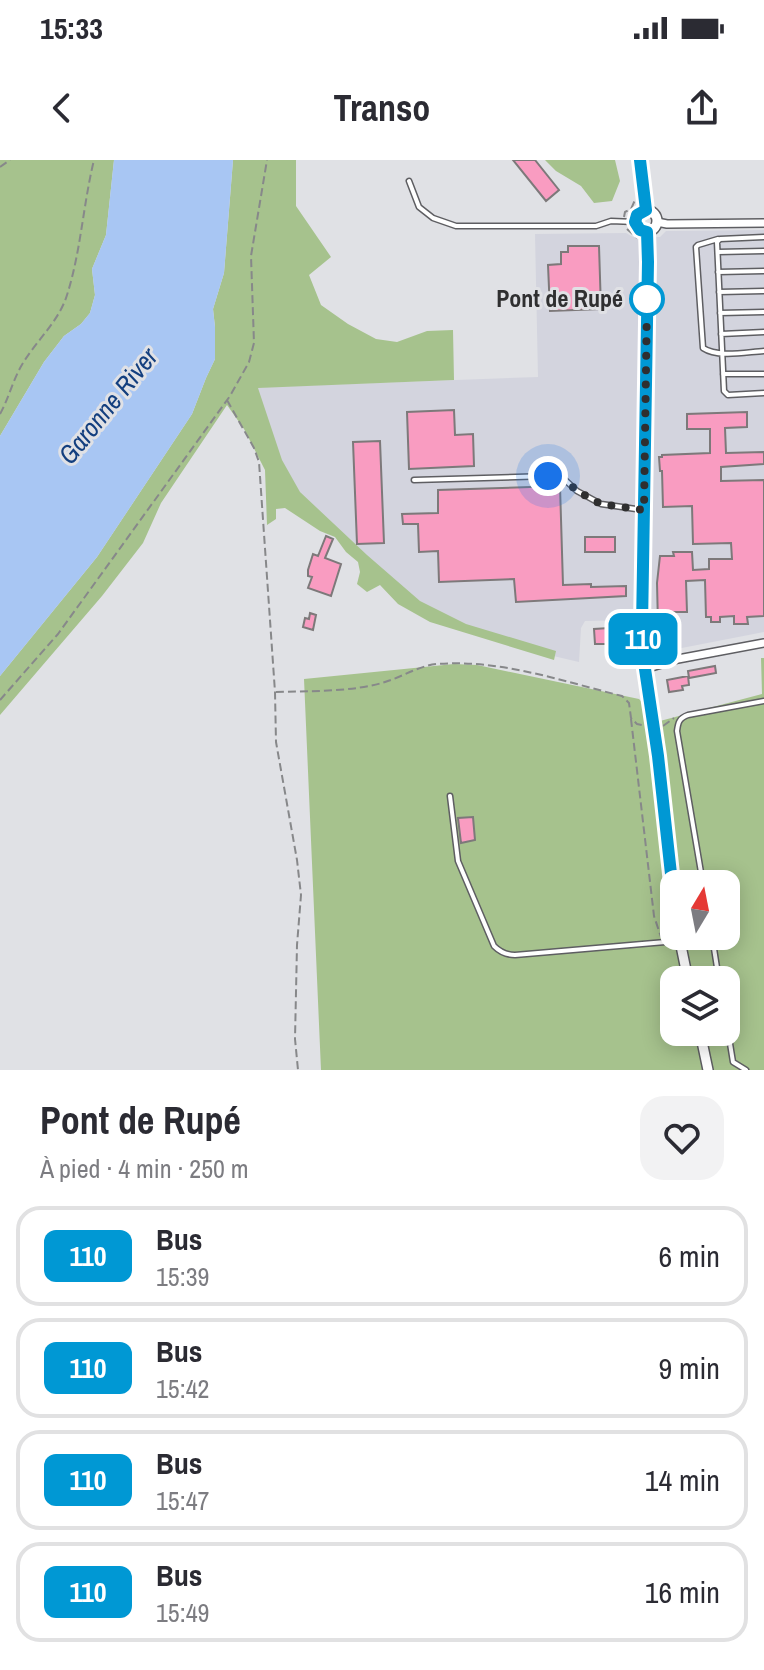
<!DOCTYPE html>
<html lang="fr">
<head>
<meta charset="utf-8">
<style>
  body { margin:0; font-family:"Archivo Narrow",sans-serif; background:#f2f2f3; color:#2b2b33; height:100vh; display:flex; flex-direction:column; font-size:30px; white-space:nowrap }
  * { box-sizing:border-box; margin:0 }
  p { font-size:26px; color:#7c7c81 }
  .icon { flex:none; width:44px; height:44px; fill:none; stroke:currentColor; stroke-width:2; stroke-linecap:round; stroke-linejoin:round }
  .map { position:relative; height:910px; overflow:hidden }
  .side { display:flex; flex-direction:column; background:#fff; flex:1 }
  .side>* { flex:none }
  .badge { padding:0 16px; border-radius:12px; font-size:28px; line-height:52px }
  .needle { width:52px; rotate:10deg }
  .buttons { position:absolute; left:660px; top:710px; display:grid; gap:16px }
  .buttons a { display:grid; place-items:center; width:80px; height:80px; border-radius:16px; background:#fff; box-shadow:0 4px 20px #0003; font-size:40px }
  .you { position:absolute; width:40px; height:40px; margin:-20px; border:6px solid #fff; border-radius:50%; background:#1a73e8; box-shadow:0 0 0 12px #1a73e833 }
  .map>.badge { position:absolute; translate:-50% -50%; box-shadow:0 0 0 4px #fff }
  .round { display:grid; place-items:center; flex:none; width:84px; height:84px; border-radius:24px; background:#f2f2f3 }
  .summary { display:flex; align-items:center; justify-content:space-between; height:136px; padding:0 40px }
  h1 { font-size:38px; font-weight:800; line-height:60px }
  ul { padding:0; list-style:none }
  li { display:flex; align-items:center; gap:24px; height:100px; margin:0 16px 12px; padding:0 24px; border:4px solid #e1e1e2; border-radius:24px }
  li div { flex:1 }
  li b { display:block; font-size:30px }
  li em { font-style:normal }
  li .badge { min-width:88px; font-weight:700; text-align:center }
  .status { display:flex; justify-content:space-between; align-items:center; height:56px; padding:0 40px; background:#fff; direction:ltr }
  .status svg { height:22px; fill:currentColor }
  header { display:flex; justify-content:space-between; align-items:center; height:104px; padding:0 40px; background:#fff; font-size:36px; font-weight:800 }
  .map>svg:first-child { display:block }
</style>
</head>
<body>
<div class="status"><b>15:33</b><svg viewBox="0 0 49 12"><path d="M0 12V9h3v3zM5 12V6h3v6zM10 12V3h3v9zM15 12V0h3v12zM26 1h20v11H26zM47 4h2v5h-2z"/></svg></div>
<header><svg class="icon" aria-label="back" viewBox="0 0 24 24"><path d="M15 5l-7 7 7 7"/></svg>Transo<svg class="icon" aria-label="share" viewBox="0 0 24 24"><path d="M12 15V3M7 8l5-5 5 5M5 13v7h14v-7"/></svg></header>
<div class="map">
<svg width="764" height="910" viewBox="0 0 764 910">
  <rect width="100%" height="100%" fill="#e0e1e5"/>
  <!-- built -->
  <path fill="#d3d4de" d="M 764,70 L 764,472 L 656,493 L 636,495 L 634,460 L 585,461 L 581,468 L 579,502 L 532,491 L 417,453 L 271,313 L 239,228 L 538,217 L 535,74 L 626,73 L 633,77 L 660,77 L 666,71 Z"/>
  <!-- green -->
  <path fill="#a6c28d" fill-rule="evenodd" d="M 0,0 L 114,0 L 106,75 L 92,109 L 95,135 L 90,153 L 81,164 L 64,176 L 44,202 L 0,276 Z
    M 233,0 L 296,0 L 296,46 L 331,97 L 309,115 L 321,145 L 348,164 L 376,179 L 397,182 L 427,171 L 453,170 L 454,220 L 258,228 L 282,300 L 300,332 L 367,395 L 420,441 L 466,464 L 556,491 L 554,500 L 430,462 L 398,444 L 380,425 L 367,432 L 357,424 L 360,412 L 358,402 L 346,392 L 335,377 L 320,371 L 285,348 L 276,349 L 276,359 L 267,365 L 265,310 L 244,269 L 227,245 L 161,343 L 143,383 L 102,436 L 0,555 L 0,516 L 97,397 L 192,254 L 206,218 L 215,199 L 215,167 L 213,149 L 224,113 Z
    M 545,0 L 615,0 L 620,21 L 612,41 L 594,43 L 581,26 L 556,11 Z
    M 761,498 L 764,498 L 764,910 L 321,910 L 304,519 L 454,504 L 477,505 L 639,539 L 660,561 L 762,534 ZM 674,724 L 726,724 L 726,776 L 674,776 ZM 674,820 L 726,820 L 726,872 L 674,872 Z"/>
  <!-- water -->
  <path fill="#a8c6f3" d="M 114,0 L 233,0 L 224,113 L 213,149 L 215,167 L 215,199 L 206,218 L 192,254 L 97,397 L 0,516 L 0,276 L 44,202 L 64,176 L 81,164 L 90,153 L 95,135 L 92,109 L 106,75 Z"/>
  <!-- building -->
  <path fill="#f99cc1" stroke="#7d797a" stroke-width="2" d="M 513,0 L 535,0 L 559,30 L 546,41 Z
    M 568,86 L 599,86 L 601,149 L 550,151 L 548,105 L 561,104 L 561,92 L 568,92 Z
    M 454,250 L 455,275 L 473,274 L 474,306 L 409,309 L 407,252 Z
    M 747,252 L 747,267 L 725,268 L 726,293 L 764,292 L 764,304 L 721,307 L 721,321 L 764,320 L 764,456 L 747,457 L 748,464 L 734,464 L 734,456 L 720,457 L 720,462 L 711,462 L 711,457 L 706,457 L 705,420 L 686,421 L 687,452 L 666,452 L 667,463 L 658,464 L 657,423 L 660,396 L 674,396 L 673,392 L 692,392 L 693,410 L 709,409 L 709,399 L 732,399 L 731,383 L 693,384 L 692,346 L 663,347 L 662,311 L 660,311 L 659,297 L 662,297 L 662,295 L 710,293 L 710,269 L 687,269 L 687,254 Z
    M 380,281 L 384,383 L 357,384 L 353,282 Z
    M 560,326 L 563,425 L 591,424 L 591,427 L 626,426 L 626,436 L 516,442 L 514,419 L 439,422 L 438,391 L 419,392 L 418,364 L 403,364 L 402,354 L 438,353 L 438,330 Z
    M 326,376 L 333,379 L 325,398 L 341,404 L 331,436 L 308,428 L 312,417 L 308,416 L 308,410 L 313,394 L 318,396 Z
    M 585,377 L 615,377 L 615,392 L 585,392 Z
    M 310,453 L 316,455 L 313,470 L 303,467 L 305,458 L 309,459 Z
    M 609,468 L 610,484 L 595,484 L 594,469 Z
    M 715,506 L 716,513 L 689,518 L 688,511 Z
    M 688,516 L 689,525 L 682,526 L 683,530 L 669,532 L 667,520 Z
    M 473,657 L 475,680 L 461,683 L 458,658 Z"/>
  <g fill="none" stroke-linecap="round" stroke-linejoin="round">
    <defs>
      <path id="service" d="M 409,21 L 419,47 L 433,58 L 456,66 L 596,66 L 611,61 L 635,62
        M 764,77 L 720,79 L 717,82 L 724,231 L 728,235 L 764,233
        M 718,79 L 698,85 L 696,87 L 703,188 C 718,198 746,192 764,191
        M 718,92 L 764,91
        M 718,112 L 764,111
        M 719,132 L 764,131
        M 720,153 L 764,152
        M 721,174 L 764,172
        M 723,214 L 764,214
        M 414,320 L 548,316 L 563,318 L 577,331 L 601,344 L 643,350
        M 450,636 L 458,701 L 494,786 C 500,792 506,795 515,795 L 677,781
        M 703,724 L 677,571 C 678,563 679,558 688,555 L 764,541
        M 712,776 L 719,820
        M 726,859 L 733,902 L 746,910"/>
      <path id="minor" d="M 657,62 L 667,64 L 764,63
        M 645,499 L 672,499
        M 645,509 L 678,499 L 764,483"/>
      <path id="tertiary" d="M 640,0 L 646,50
        M635 61a11 11 0 1 1 22 0a11 11 0 1 1-22 0Z
        M 647,72 L 648,102 L 642,467 L 645,509 L 658,596 L 674,742
        M 679,776 L 688,820
        M 700,872 L 708,910"/>
    </defs>
    <!-- service casing -->
    <use href="#service" stroke="#5e5e62" stroke-width="7"/>
    <!-- minor casing -->
    <use href="#minor" stroke="#5e5e62" stroke-width="10"/>
    <!-- tertiary casing -->
    <use href="#tertiary" stroke="#5e5e62" stroke-width="12"/>
    <!-- path -->
    <path stroke="#87888a" stroke-width="2" stroke-dasharray="8 4" stroke-linecap="butt" d="M 0,7 L 10,0
      M 624,57 L 625,52 L 631,49 L 635,40
      M 627,69 L 637,78
      M 227,240 L 254,288 L 259,302 L 275,532 L 276,582 L 297,700 L 301,735 L 297,785 L 295,879 L 298,910
      M 0,254 C 9,238 13,219 23,203 C 37,180 59,161 67,135 C 81,91 83,45 94,0
      M 276,532 C 309,531 354,532 385,522 C 402,517 418,506 437,504 C 500,499 562,521 622,536 L 629,543 L 631,558 L 637,564 L 646,566
      M 0,540 L 58,474 L 230,236 L 249,202 L 254,183 L 251,96 L 267,0
      M 631,559 L 654,756 L 661,777
      M 663,566 L 674,558"/>
    <!-- service -->
    <use href="#service" stroke="#fff" stroke-width="4"/>
    <!-- minor -->
    <use href="#minor" stroke="#fff" stroke-width="7"/>
    <!-- tertiary -->
    <use href="#tertiary" stroke="#fff" stroke-width="9"/>
  </g>
  <g fill="none" stroke-linecap="round" stroke-linejoin="round">
    <defs>
      <path id="line" d="M 640,0 L 646,50 L 637,55 L 635,62 L 640,70 L 647,72 L 648,102 L 642,467 L 645,509 L 658,596 L 674,741"/>
    </defs>
    <!-- line casing -->
    <use href="#line" stroke="#fff" stroke-width="18"/>
    <!-- line -->
    <use href="#line" stroke="#0098d4" stroke-width="12"/>
    <!-- walk -->
    <path stroke="#2f2f30" stroke-width="8" stroke-dasharray="0 14.4" d="M 548,316 L 563,318 L 577,331 L 601,344 L 644,350 L 647,139"/>
  </g>
  <!-- markers -->
  <circle fill="#fff" stroke="#0098d4" stroke-width="4" cx="647" cy="139" r="16"/>
  <g text-anchor="middle" stroke-width="6" stroke-linejoin="round" paint-order="stroke">
    <!-- stop labels -->
    <g font-size="24" font-weight="bold" fill="#2f2f30" stroke="#e0e1e5" text-anchor="end">
      <text x="623" y="147">Pont de Rupé</text>
    </g>
    <!-- water labels -->
    <g font-size="26" font-style="italic" fill="#133f7f" stroke="#e0e1e5">
      <text transform="translate(108 246) rotate(-51)" y="9">Garonne River</text>
    </g>
  </g>
</svg>
<div class="buttons">
<a><svg class="needle" viewBox="-14 -14 28 28"><path d="M0-13l5 13h-10z" fill="#e53935"/><path d="M0 13l5-13h-10z" fill="#7c7c81"/></svg></a>
<a><svg class="icon" aria-label="layers" viewBox="0 0 24 24"><path d="M12 4l9 5-9 5-9-5zM3 14l9 5 9-5"/></svg></a>
</div>
<div class="you" style="left:548px;top:316px"></div>
<b class="badge" style="left:643px;top:479px;background:#0098d4;color:#fff">110</b>
</div>
<section class="side">
<div class="summary"><div><h1>Pont de Rupé</h1><p>À pied · 4 min · 250 m</p></div><a class="round"><svg class="icon" aria-label="heart" viewBox="0 0 24 24"><path d="M12 20l-8-8c-3-5 5-10 8-4 3-6 11-1 8 4z"/></svg></a></div>
<ul>
<li><span class="badge" style="background:#0098d4;color:#fff">110</span><div><b>Bus</b><p>15:39</p></div><em>6 min</em></li>
<li><span class="badge" style="background:#0098d4;color:#fff">110</span><div><b>Bus</b><p>15:42</p></div><em>9 min</em></li>
<li><span class="badge" style="background:#0098d4;color:#fff">110</span><div><b>Bus</b><p>15:47</p></div><em>14 min</em></li>
<li><span class="badge" style="background:#0098d4;color:#fff">110</span><div><b>Bus</b><p>15:49</p></div><em>16 min</em></li>
</ul>
</section>
</body>
</html>
